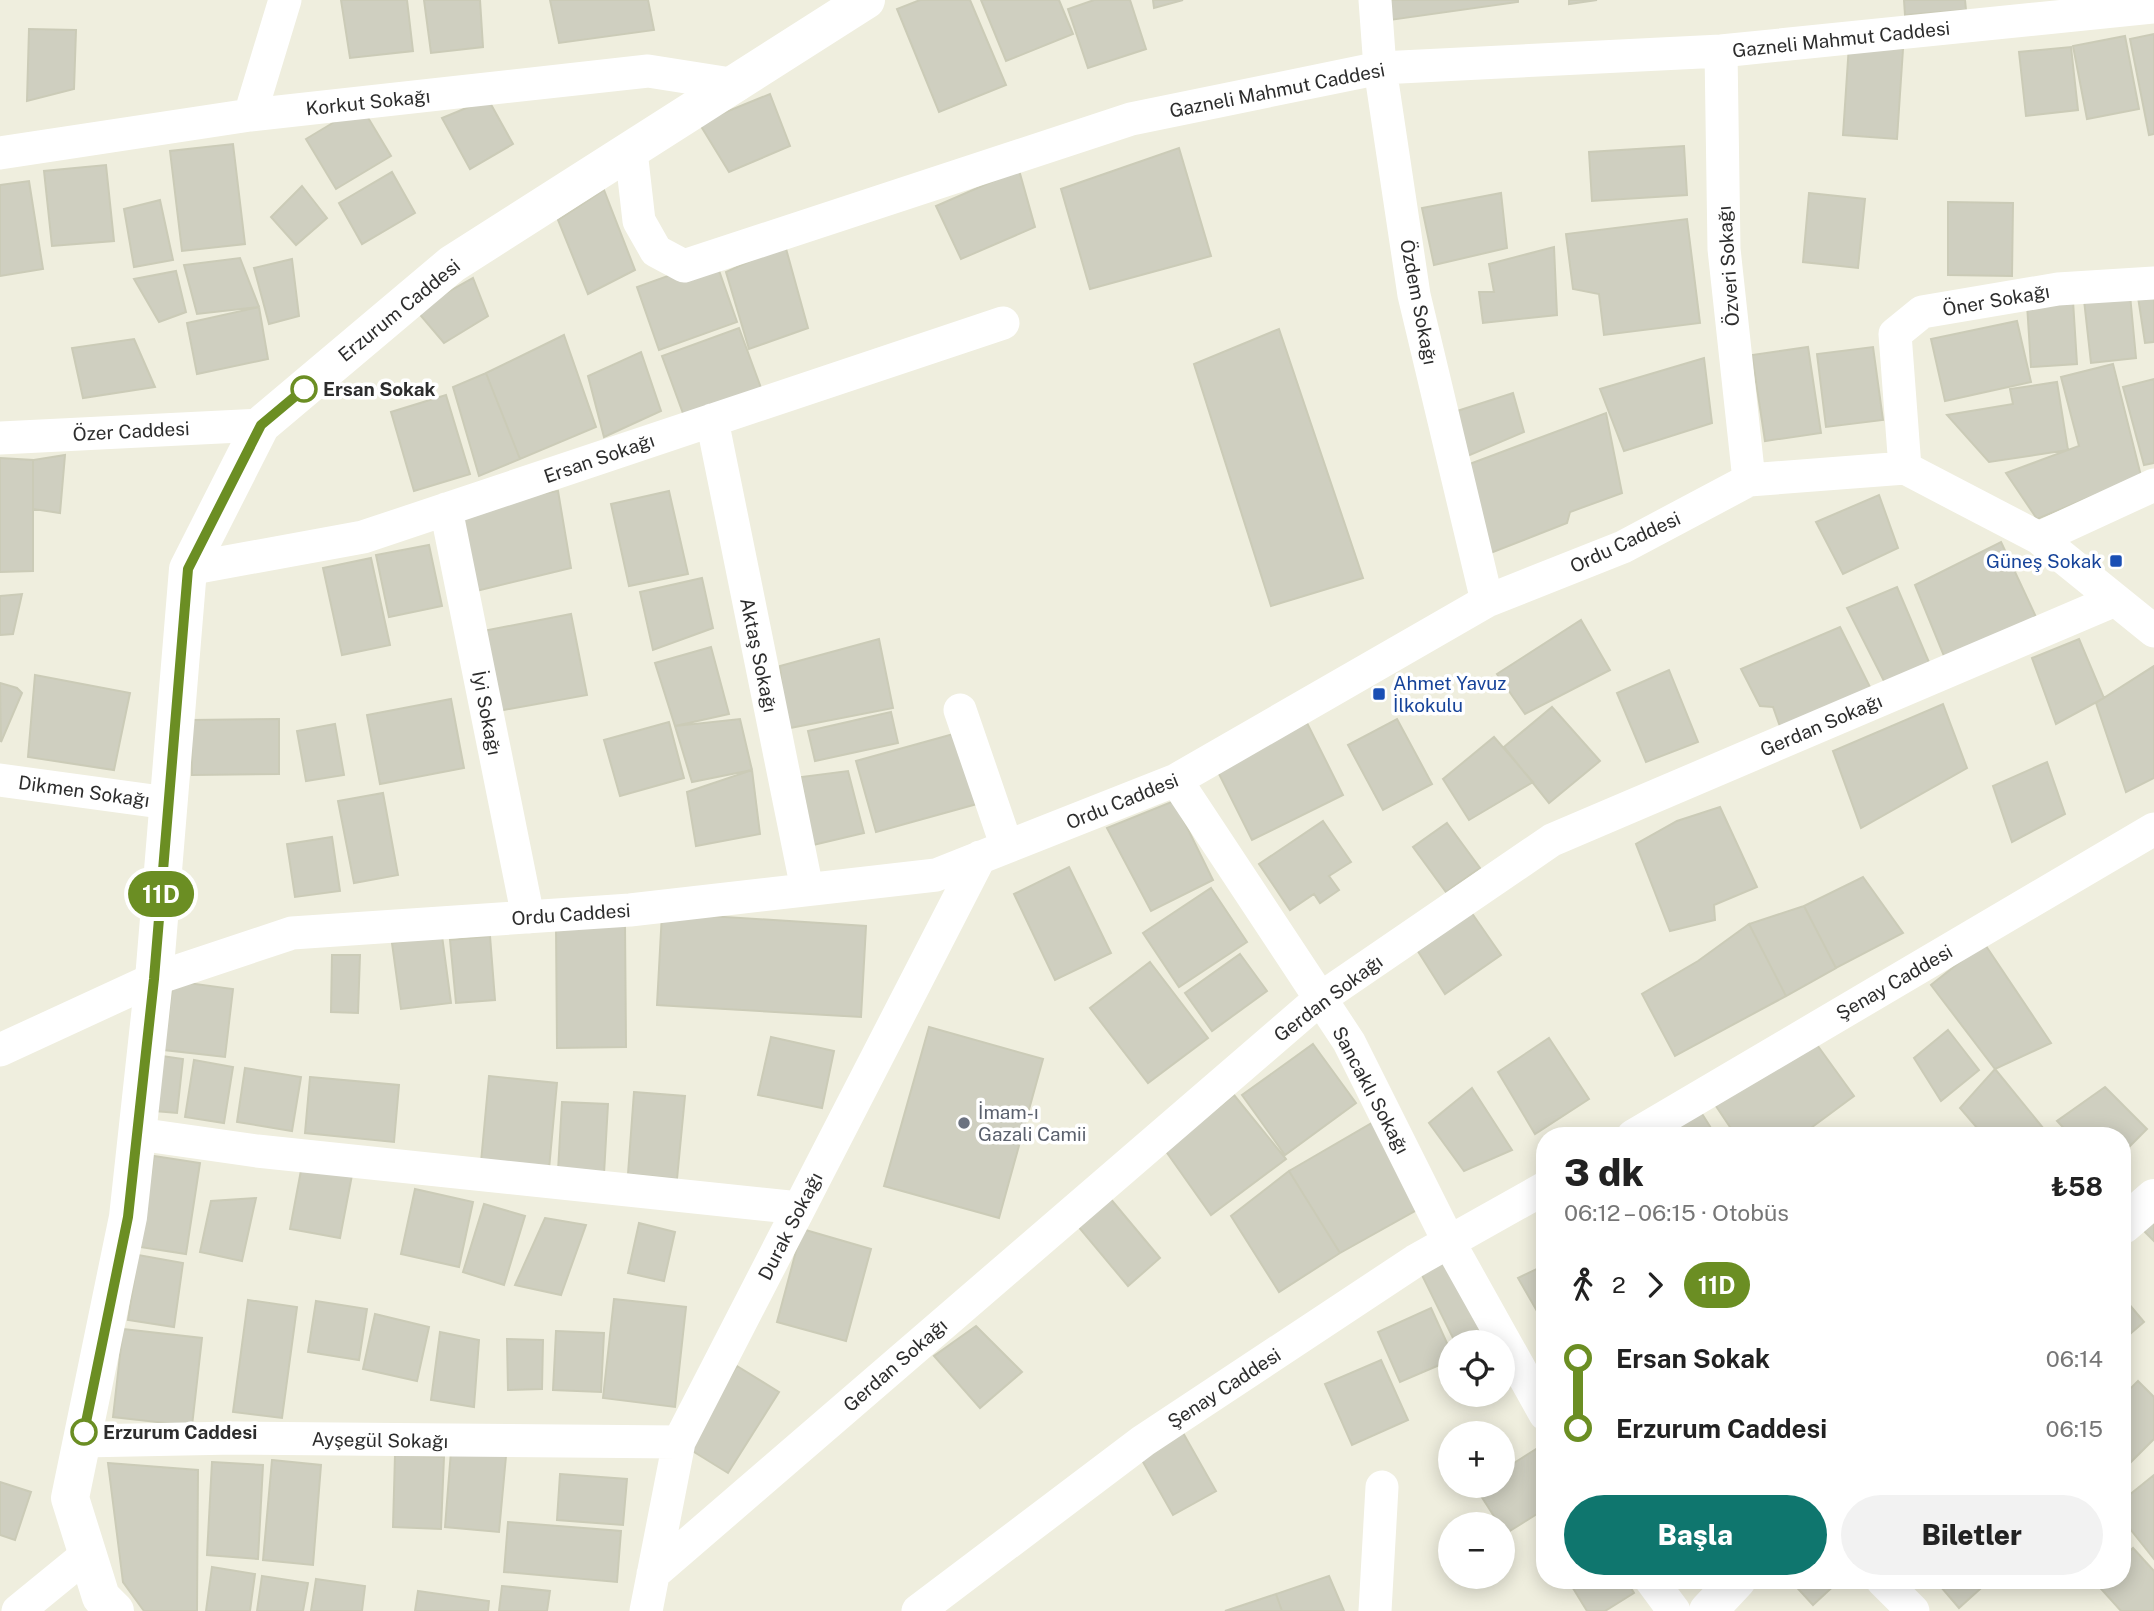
<!DOCTYPE html>
<html lang="tr">
<head>
<meta charset="utf-8">
<style>
  body { margin:0; font-family:"Public Sans",sans-serif; background:#f2f2f2; color:#222; height:100vh; display:flex; flex-direction:column; font-size:26px; white-space:nowrap }
  * { box-sizing:border-box; margin:0 }
  p { font-size:23px; color:#767676 }
  .icon { flex:none; width:38px; height:38px; fill:none; stroke:currentColor; stroke-width:2; stroke-linecap:round; stroke-linejoin:round }
  .map { position:relative; flex:1; overflow:hidden }
  .details { position:absolute; left:1536px; top:1127px; width:595px; height:462px; display:flex; flex-direction:column; background:#fff; border-radius:28px; box-shadow:0 4px 18px #0003 }
  .details>* { flex:none }
  .badge { padding:0 14px; border-radius:23px; font-size:24px; line-height:46px }
  .fabs { position:absolute; left:1438px; top:1330px; display:grid; gap:14px }
  .fabs a { display:grid; place-items:center; width:77px; height:77px; border-radius:50%; background:#fff; box-shadow:0 4px 18px #0003; font-size:35px }
  .map>.badge { position:absolute; translate:-50% -50%; box-shadow:0 0 0 4px #fff }
  .legs { display:flex; align-items:center; gap:10px; height:77px; padding:0 28px; font-size:23px }
  .legs p { margin-inline-start:auto }
  .summary { display:flex; align-items:center; justify-content:space-between; height:119px; padding:0 28px }
  h1 { font-size:38px; font-weight:800; line-height:52px }
  .primary-button { display:flex; gap:14px; margin-top:auto; padding:14px 28px }
  .primary-button a { flex:1; height:80px; border-radius:42px; background:#0f766e; color:#fff; font-size:28px; font-weight:800; line-height:80px; text-align:center }
  .primary-button a+a { background:#f2f2f2; color:#222 }
  ul { padding:0 28px; list-style:none }
  li { display:flex; align-items:center; gap:24px; height:70px; font-size:26px }
  li i { display:grid; place-items:center; width:10px; height:100%; margin:0 9px; background:currentColor }
  li i::after { content:''; width:18px; height:18px; margin:-9px; border:5px solid; border-radius:50%; background:#fff }
  li p { margin-inline-start:auto }
  li:first-child i { background:linear-gradient(#0000 50%,currentColor 0) }
  li:last-child i { background:linear-gradient(currentColor 50%,#0000 0) }
  .map>svg:first-child { display:block }
</style>
</head>
<body>
<div class="map">
<svg width="2154" height="1611" viewBox="0 0 2154 1611">
  <rect width="100%" height="100%" fill="#efeede"/>
  <!-- building -->
  <path fill="#cfcfc0" stroke="#cbcbb7" stroke-width="2" d="M 341,0 L 407,0 L 413,51 L 350,58 Z
    M 424,0 L 480,0 L 483,47 L 431,53 Z
    M 550,0 L 648,0 L 654,30 L 559,43 Z
    M 920,0 L 970,0 L 1006,85 L 939,112 L 897,9 Z
    M 981,0 L 1059,0 L 1073,34 L 1006,61 Z
    M 1094,0 L 1130,0 L 1146,49 L 1088,68 L 1068,9 Z
    M 1153,0 L 1183,0 L 1154,8 Z
    M 1386,0 L 1518,0 L 1518,2 L 1390,20 Z
    M 1569,0 L 1597,0 L 1569,4 Z
    M 1904,0 L 1965,0 L 1966,10 L 1905,15 Z
    M 29,29 L 76,30 L 74,89 L 27,101 Z
    M 2154,34 L 2154,134 L 2149,135 L 2130,39 Z
    M 2125,36 L 2139,109 L 2087,119 L 2073,46 Z
    M 1849,45 L 1903,49 L 1897,139 L 1843,135 Z
    M 2071,47 L 2078,110 L 2026,116 L 2019,52 Z
    M 770,94 L 790,146 L 729,172 L 699,123 Z
    M 488,99 L 513,144 L 470,169 L 442,118 Z
    M 361,106 L 391,156 L 336,189 L 306,139 Z
    M 233,144 L 245,244 L 182,251 L 170,151 Z
    M 1684,146 L 1687,195 L 1592,201 L 1589,152 Z
    M 1179,148 L 1211,256 L 1090,289 L 1061,189 Z
    M 106,165 L 114,241 L 52,246 L 44,171 Z
    M 1019,170 L 1035,227 L 961,259 L 936,206 Z
    M 392,172 L 415,213 L 362,244 L 339,203 Z
    M 29,181 L 43,269 L 0,276 L 0,185 Z
    M 302,186 L 327,218 L 296,245 L 271,217 Z
    M 604,190 L 635,270 L 588,294 L 558,220 Z
    M 1501,193 L 1507,248 L 1434,265 L 1422,208 Z
    M 1809,193 L 1865,199 L 1858,268 L 1803,262 Z
    M 160,200 L 173,260 L 134,267 L 124,209 Z
    M 1948,202 L 2013,203 L 2012,276 L 1948,275 Z
    M 1687,219 L 1700,323 L 1604,335 L 1599,294 L 1573,289 L 1566,234 Z
    M 785,245 L 808,328 L 749,349 L 726,272 Z
    M 1554,247 L 1557,315 L 1483,323 L 1479,292 L 1494,292 L 1489,264 Z
    M 240,258 L 259,307 L 197,314 L 184,265 Z
    M 292,259 L 299,316 L 269,324 L 254,268 Z
    M 715,259 L 737,322 L 659,350 L 637,287 Z
    M 176,271 L 186,312 L 159,322 L 134,279 Z
    M 473,278 L 488,316 L 444,343 L 416,310 Z
    M 2130,295 L 2136,358 L 2091,363 L 2084,300 Z
    M 2154,295 L 2154,342 L 2145,343 L 2138,297 Z
    M 2073,301 L 2077,364 L 2031,367 L 2027,304 Z
    M 259,307 L 268,359 L 197,374 L 187,323 Z
    M 2017,321 L 2031,382 L 1945,401 L 1931,339 Z
    M 739,328 L 761,388 L 684,416 L 662,356 Z
    M 1279,329 L 1363,578 L 1271,606 L 1194,364 Z
    M 564,335 L 596,427 L 520,459 L 486,373 Z
    M 134,339 L 155,387 L 83,398 L 72,348 Z
    M 1808,347 L 1821,433 L 1765,441 L 1752,355 Z
    M 1873,347 L 1883,420 L 1826,427 L 1817,354 Z
    M 641,352 L 661,411 L 604,437 L 588,376 Z
    M 1704,358 L 1712,423 L 1624,451 L 1600,389 Z
    M 2113,364 L 2141,476 L 2037,519 L 2006,473 L 2079,446 L 2061,377 Z
    M 486,373 L 520,459 L 479,476 L 453,387 Z
    M 2154,379 L 2154,463 L 2144,465 L 2123,387 Z
    M 2057,382 L 2068,450 L 1989,462 L 1947,415 L 2013,404 L 2010,389 Z
    M 1513,393 L 1524,432 L 1463,458 L 1451,413 Z
    M 446,395 L 470,474 L 414,491 L 391,412 Z
    M 1606,413 L 1622,493 L 1570,512 L 1567,523 L 1488,554 L 1456,469 Z
    M 65,455 L 60,513 L 33,509 L 33,460 Z
    M 0,458 L 33,460 L 33,571 L 0,572 Z
    M 558,491 L 571,568 L 472,592 L 446,509 Z
    M 669,491 L 688,574 L 629,586 L 611,504 Z
    M 1879,495 L 1898,548 L 1843,574 L 1816,522 Z
    M 2001,542 L 2036,617 L 1946,661 L 1915,585 Z
    M 429,545 L 442,606 L 389,617 L 376,555 Z
    M 371,558 L 390,645 L 342,655 L 323,568 Z
    M 702,578 L 713,628 L 653,650 L 640,592 Z
    M 1897,587 L 1931,667 L 1885,683 L 1847,608 Z
    M 22,594 L 13,634 L 0,635 L 0,596 Z
    M 571,614 L 587,695 L 498,711 L 483,631 Z
    M 1581,620 L 1610,670 L 1525,714 L 1497,674 Z
    M 1840,627 L 1872,691 L 1782,732 L 1773,707 L 1760,706 L 1741,669 Z
    M 879,639 L 893,708 L 785,729 L 780,666 Z
    M 2079,639 L 2104,698 L 2056,724 L 2032,658 Z
    M 711,647 L 729,714 L 675,726 L 655,663 Z
    M 2154,666 L 2154,778 L 2126,792 L 2096,703 Z
    M 1669,670 L 1698,742 L 1646,762 L 1617,693 Z
    M 35,675 L 130,693 L 114,770 L 28,757 Z
    M 0,683 L 17,688 L 22,693 L 1,742 Z
    M 451,699 L 464,768 L 380,784 L 367,715 Z
    M 1943,704 L 1967,768 L 1861,828 L 1833,751 Z
    M 1552,707 L 1600,761 L 1549,803 L 1504,747 Z
    M 891,712 L 898,743 L 815,761 L 808,731 Z
    M 279,719 L 279,774 L 192,775 L 191,720 Z
    M 740,719 L 752,770 L 692,782 L 675,726 Z
    M 1397,719 L 1432,784 L 1383,810 L 1348,745 Z
    M 669,722 L 684,778 L 620,796 L 604,740 Z
    M 1307,723 L 1343,795 L 1252,840 L 1216,768 Z
    M 335,724 L 344,775 L 306,781 L 297,731 Z
    M 957,733 L 977,804 L 876,832 L 856,761 Z
    M 1494,737 L 1533,782 L 1469,820 L 1443,779 Z
    M 2047,762 L 2065,814 L 2012,842 L 1993,786 Z
    M 752,770 L 760,834 L 696,846 L 687,792 Z
    M 848,771 L 864,833 L 813,845 L 801,777 Z
    M 383,793 L 398,875 L 354,883 L 338,801 Z
    M 1174,801 L 1213,880 L 1151,911 L 1107,828 Z
    M 1720,807 L 1757,887 L 1714,905 L 1715,920 L 1670,931 L 1636,844 L 1677,821 Z
    M 1323,821 L 1351,862 L 1329,876 L 1339,890 L 1320,903 L 1314,894 L 1290,910 L 1259,864 Z
    M 1447,823 L 1480,868 L 1446,892 L 1413,847 Z
    M 332,837 L 340,891 L 295,897 L 287,844 Z
    M 1069,867 L 1111,953 L 1055,980 L 1014,894 Z
    M 1863,877 L 1903,933 L 1836,968 L 1804,906 Z
    M 1211,888 L 1247,942 L 1179,987 L 1143,933 Z
    M 1804,906 L 1836,968 L 1786,996 L 1749,924 Z
    M 1469,909 L 1501,955 L 1445,994 L 1414,945 Z
    M 662,913 L 866,926 L 861,1017 L 657,1005 Z
    M 625,924 L 626,1047 L 557,1048 L 556,925 Z
    M 1749,924 L 1786,996 L 1675,1056 L 1642,994 L 1698,961 Z
    M 442,936 L 451,1003 L 401,1009 L 392,943 Z
    M 490,936 L 495,1000 L 456,1003 L 450,940 Z
    M 1984,943 L 2051,1043 L 1995,1069 L 1931,985 Z
    M 1240,954 L 1267,991 L 1212,1031 L 1185,993 Z
    M 332,955 L 360,955 L 358,1013 L 331,1012 Z
    M 1150,962 L 1208,1038 L 1148,1083 L 1090,1008 Z
    M 173,981 L 233,989 L 225,1057 L 164,1050 Z
    M 929,1027 L 1043,1059 L 999,1218 L 884,1186 Z
    M 1948,1030 L 1979,1070 L 1941,1101 L 1914,1058 Z
    M 771,1037 L 834,1051 L 822,1108 L 758,1095 Z
    M 1549,1038 L 1589,1099 L 1535,1134 L 1498,1072 Z
    M 1815,1042 L 1854,1096 L 1800,1136 L 1736,1136 L 1712,1100 Z
    M 1313,1044 L 1356,1103 L 1285,1155 L 1242,1095 Z
    M 162,1056 L 183,1059 L 177,1113 L 155,1111 Z
    M 194,1060 L 233,1067 L 224,1123 L 185,1117 Z
    M 245,1068 L 301,1077 L 292,1131 L 237,1122 Z
    M 1995,1069 L 2044,1129 L 2035,1136 L 1984,1136 L 1960,1108 Z
    M 489,1076 L 557,1083 L 549,1169 L 481,1162 Z
    M 310,1077 L 399,1085 L 394,1142 L 305,1133 Z
    M 2105,1087 L 2147,1129 L 2123,1153 L 2123,1136 L 2071,1136 L 2057,1121 Z
    M 1472,1088 L 1512,1150 L 1464,1171 L 1429,1123 Z
    M 634,1092 L 685,1096 L 677,1179 L 628,1174 Z
    M 1234,1095 L 1286,1159 L 1211,1215 L 1165,1150 Z
    M 562,1102 L 608,1104 L 604,1174 L 558,1171 Z
    M 1699,1109 L 1716,1136 L 1654,1136 Z
    M 1377,1120 L 1422,1207 L 1340,1253 L 1289,1171 Z
    M 154,1156 L 200,1163 L 186,1254 L 140,1247 Z
    M 302,1165 L 352,1175 L 340,1238 L 290,1229 Z
    M 1289,1171 L 1340,1253 L 1279,1292 L 1231,1216 Z
    M 415,1189 L 473,1202 L 459,1267 L 401,1254 Z
    M 1104,1191 L 1160,1258 L 1128,1286 L 1071,1218 Z
    M 256,1198 L 242,1261 L 200,1252 L 211,1201 Z
    M 484,1204 L 525,1216 L 504,1285 L 463,1272 Z
    M 2154,1205 L 2154,1241 L 2136,1223 Z
    M 545,1218 L 586,1225 L 561,1295 L 515,1285 Z
    M 639,1223 L 675,1232 L 664,1281 L 628,1273 Z
    M 802,1229 L 871,1249 L 846,1341 L 777,1322 Z
    M 1450,1244 L 1499,1342 L 1455,1342 L 1415,1261 Z
    M 138,1255 L 183,1263 L 174,1327 L 128,1320 Z
    M 1545,1265 L 1545,1325 L 1518,1278 Z
    M 2123,1297 L 2144,1322 L 2123,1340 Z
    M 614,1299 L 686,1307 L 675,1407 L 603,1398 Z
    M 248,1300 L 297,1307 L 282,1418 L 233,1412 Z
    M 316,1301 L 367,1309 L 359,1360 L 308,1352 Z
    M 1431,1308 L 1451,1352 L 1451,1360 L 1400,1382 L 1378,1332 Z
    M 375,1314 L 429,1327 L 417,1381 L 363,1369 Z
    M 976,1326 L 1022,1372 L 980,1408 L 934,1356 Z
    M 123,1329 L 202,1338 L 192,1426 L 113,1417 Z
    M 556,1331 L 604,1333 L 601,1392 L 553,1390 Z
    M 440,1332 L 479,1340 L 474,1407 L 431,1400 Z
    M 507,1339 L 543,1340 L 542,1389 L 508,1390 Z
    M 1381,1360 L 1408,1420 L 1352,1445 L 1325,1384 Z
    M 737,1366 L 779,1392 L 728,1473 L 686,1447 Z
    M 2138,1381 L 2154,1397 L 2154,1439 L 2123,1470 L 2123,1396 Z
    M 1182,1431 L 1216,1491 L 1173,1515 L 1139,1455 Z
    M 1544,1444 L 1545,1509 L 1505,1534 L 1503,1524 L 1499,1524 L 1476,1488 L 1503,1486 L 1503,1470 Z
    M 451,1451 L 506,1456 L 499,1532 L 445,1527 Z
    M 395,1455 L 444,1457 L 441,1529 L 393,1527 Z
    M 272,1460 L 321,1465 L 313,1565 L 263,1560 Z
    M 212,1462 L 263,1465 L 258,1559 L 207,1555 Z
    M 108,1463 L 198,1470 L 197,1611 L 144,1611 L 123,1582 Z
    M 560,1474 L 627,1479 L 623,1525 L 557,1520 Z
    M 2154,1475 L 2154,1559 L 2123,1520 L 2123,1500 Z
    M 0,1482 L 31,1492 L 15,1540 L 0,1535 Z
    M 508,1522 L 621,1531 L 617,1582 L 504,1572 Z
    M 2133,1548 L 2154,1571 L 2154,1611 L 2121,1611 L 2095,1582 L 2123,1580 L 2123,1557 Z
    M 212,1567 L 255,1574 L 250,1611 L 206,1611 Z
    M 262,1576 L 308,1583 L 303,1611 L 257,1611 Z
    M 1329,1576 L 1344,1611 L 1282,1611 L 1276,1594 Z
    M 316,1579 L 365,1586 L 362,1611 L 311,1611 Z
    M 1568,1580 L 1626,1580 L 1634,1593 L 1605,1611 L 1587,1611 Z
    M 1790,1580 L 1840,1580 L 1813,1605 Z
    M 1935,1580 L 1990,1580 L 1959,1608 Z
    M 502,1586 L 550,1591 L 547,1611 L 499,1611 Z
    M 418,1591 L 489,1601 L 488,1611 L 415,1611 Z
    M 1276,1594 L 1282,1611 L 1225,1611 Z"/>
  <g fill="none" stroke-linecap="round" stroke-linejoin="round">
    <!-- minor -->
    <path stroke="#fff" stroke-width="33" d="M 1375,0 L 1380,68 L 1414,295 L 1487,601
      M 1721,51 L 1724,249 L 1749,480
      M 250,115 L 285,0
      M 631,151 L 639,221 L 656,251 L 684,266 L 1131,119 L 1380,68 L 1721,51 L 2154,7
      M 0,153 L 250,115 L 648,71 L 737,85
      M 712,420 L 807,889
      M 0,438 L 261,425
      M 1905,468 L 1895,334 L 1922,312 L 2058,289 L 2154,283
      M 446,509 L 528,917
      M 2039,538 L 2154,485
      M 188,569 L 363,537 L 1003,323
      M 960,710 L 1007,847
      M 0,780 L 168,803
      M 1176,780 L 1349,1042 L 1450,1244 L 1545,1414
      M 0,1050 L 154,979 L 292,933 L 630,910 L 936,875 L 1176,780 L 1487,601 L 1623,547 L 1749,480 L 1905,468 L 2039,538 L 2154,631
      M 138,1134 L 257,1151 L 799,1208
      M 1633,1136 L 2154,829
      M 82,1441 L 235,1438 L 679,1442
      M 653,1574 L 1321,998 L 1552,840 L 2115,600
      M 1651,1580 L 1674,1611
      M 1882,1580 L 1913,1611
      M 18,1611 L 89,1553
      M 646,1611 L 679,1442 L 980,857
      M 918,1611 L 1143,1441 L 1415,1261 L 1545,1188
      M 1375,1611 L 1382,1487"/>
    <!-- tertiary -->
    <path stroke="#fff" stroke-width="38" d="M 2123,1225 L 2154,1198
      M 115,1611 L 101,1597 L 70,1498 L 128,1217 L 154,979 L 188,569 L 261,425 L 452,264 L 866,0
      M 1708,1611 L 1737,1580"/>
  </g>
  <g fill="none" stroke-linecap="round" stroke-linejoin="round">
    <defs>
      <path id="line-1" d="M 84,1432 L 128,1217 L 154,979 L 188,569 L 261,425 L 304,389"/>
    </defs>
    <!-- line-1 casing -->
    <use href="#line-1" stroke="#fff" stroke-width="16"/>
    <!-- line-1 -->
    <use href="#line-1" stroke="#6b8e23" stroke-width="10"/>
  </g>
  <!-- markers -->
  <g fill="#fff" stroke="#6b8e23" stroke-width="3.5">
    <circle cx="304" cy="389" r="12"/>
    <circle cx="84" cy="1432" r="12"/>
  </g>
  <g fill="#1a4fb4" stroke="#fff" stroke-width="2.5">
    <rect x="2109" y="554" width="14" height="14" rx="3.5"/>
    <rect x="1372" y="687" width="14" height="14" rx="3.5"/>
  </g>
  <circle fill="#6b7280" stroke="#fff" stroke-width="2.5" cx="964" cy="1123" r="7"/>
  <g text-anchor="middle" stroke-width="7" stroke-linejoin="round" paint-order="stroke">
    <!-- street labels -->
    <g font-size="19" fill="#2d2d2d" stroke="#fff">
      <text transform="translate(1841 39) rotate(-6)" y="7">Gazneli Mahmut Caddesi</text>
      <text transform="translate(1277 90) rotate(-11)" y="7">Gazneli Mahmut Caddesi</text>
      <text transform="translate(368 102) rotate(-6)" y="7">Korkut Sokağı</text>
      <text transform="translate(1728 266) rotate(-94)" y="7">Özveri Sokağı</text>
      <text transform="translate(1996 300) rotate(-10)" y="7">Öner Sokağı</text>
      <text transform="translate(1419 302) rotate(79)" y="7">Özdem Sokağı</text>
      <text transform="translate(399 310) rotate(-39)" y="7">Erzurum Caddesi</text>
      <text transform="translate(131 431) rotate(-3)" y="7">Özer Caddesi</text>
      <text transform="translate(599 458) rotate(-19)" y="7">Ersan Sokağı</text>
      <text transform="translate(1625 542) rotate(-25)" y="7">Ordu Caddesi</text>
      <text transform="translate(759 655) rotate(78)" y="7">Aktaş Sokağı</text>
      <text transform="translate(487 713) rotate(79)" y="7">İyi Sokağı</text>
      <text transform="translate(1821 725) rotate(-23)" y="7">Gerdan Sokağı</text>
      <text transform="translate(84 791) rotate(8)" y="7">Dikmen Sokağı</text>
      <text transform="translate(1122 801) rotate(-22)" y="7">Ordu Caddesi</text>
      <text transform="translate(571 914) rotate(-4)" y="7">Ordu Caddesi</text>
      <text transform="translate(1894 982) rotate(-30)" y="7">Şenay Caddesi</text>
      <text transform="translate(1328 998) rotate(-37)" y="7">Gerdan Sokağı</text>
      <text transform="translate(1371 1090) rotate(62)" y="7">Sancaklı Sokağı</text>
      <text transform="translate(790 1226) rotate(-63)" y="7">Durak Sokağı</text>
      <text transform="translate(895 1365) rotate(-41)" y="7">Gerdan Sokağı</text>
      <text transform="translate(1224 1388) rotate(-33)" y="7">Şenay Caddesi</text>
      <text transform="translate(380 1440) rotate(1)" y="7">Ayşegül Sokağı</text>
    </g>
    <!-- stop labels -->
    <g font-size="19" font-weight="bold" fill="#2d2d2d" stroke="#fff" text-anchor="start">
      <text x="323" y="396">Ersan Sokak</text>
      <text x="103" y="1439">Erzurum Caddesi</text>
    </g>
    <!-- transit labels -->
    <g font-size="19" fill="#164399" stroke="#fff" text-anchor="end">
      <text x="2102" y="568">Güneş Sokak</text>
      <text x="1393" y="690" text-anchor="start">Ahmet Yavuz<tspan x="1393" dy="22">İlkokulu</tspan></text>
    </g>
    <!-- worship labels -->
    <g font-size="19" fill="#5b616d" stroke="#fff" text-anchor="start">
      <text x="978" y="1119">İmam-ı<tspan x="978" dy="22">Gazali Camii</tspan></text>
    </g>
  </g>
</svg>
<div class="fabs">
<a><svg class="icon" aria-label="locate" viewBox="0 0 24 24"><circle cx="12" cy="12" r="6"/><path d="M12 2v4M12 18v4M2 12h4M18 12h4"/></svg></a>
<a>+</a>
<a>−</a>
</div>
<b class="badge" style="left:161px;top:894px;background:#6b8e23;color:#fff">11D</b>
<section class="details">
<div class="summary"><div><h1>3 dk</h1><p>06:12 – 06:15 · Otobüs</p></div><b>₺58</b></div>
<div class="legs"><svg class="icon" aria-label="walk" viewBox="0 0 24 24"><circle cx="13" cy="4" r="2"/><path d="M13 8l-2 6 4 7M11 14l-3 7M7 12l3-4h3l4 4"/></svg>2<svg class="icon" aria-label="forward" viewBox="0 0 24 24"><path d="M9 5l7 7-7 7"/></svg><b class="badge" style="background:#6b8e23;color:#fff">11D</b></div>
<ul>
<li><i style="color:#6b8e23"></i><b>Ersan Sokak</b><p>06:14</p></li>
<li><i style="color:#6b8e23"></i><b>Erzurum Caddesi</b><p>06:15</p></li>
</ul>
<div class="primary-button"><a>Başla</a><a>Biletler</a></div>
</section>
</div>
</body>
</html>
